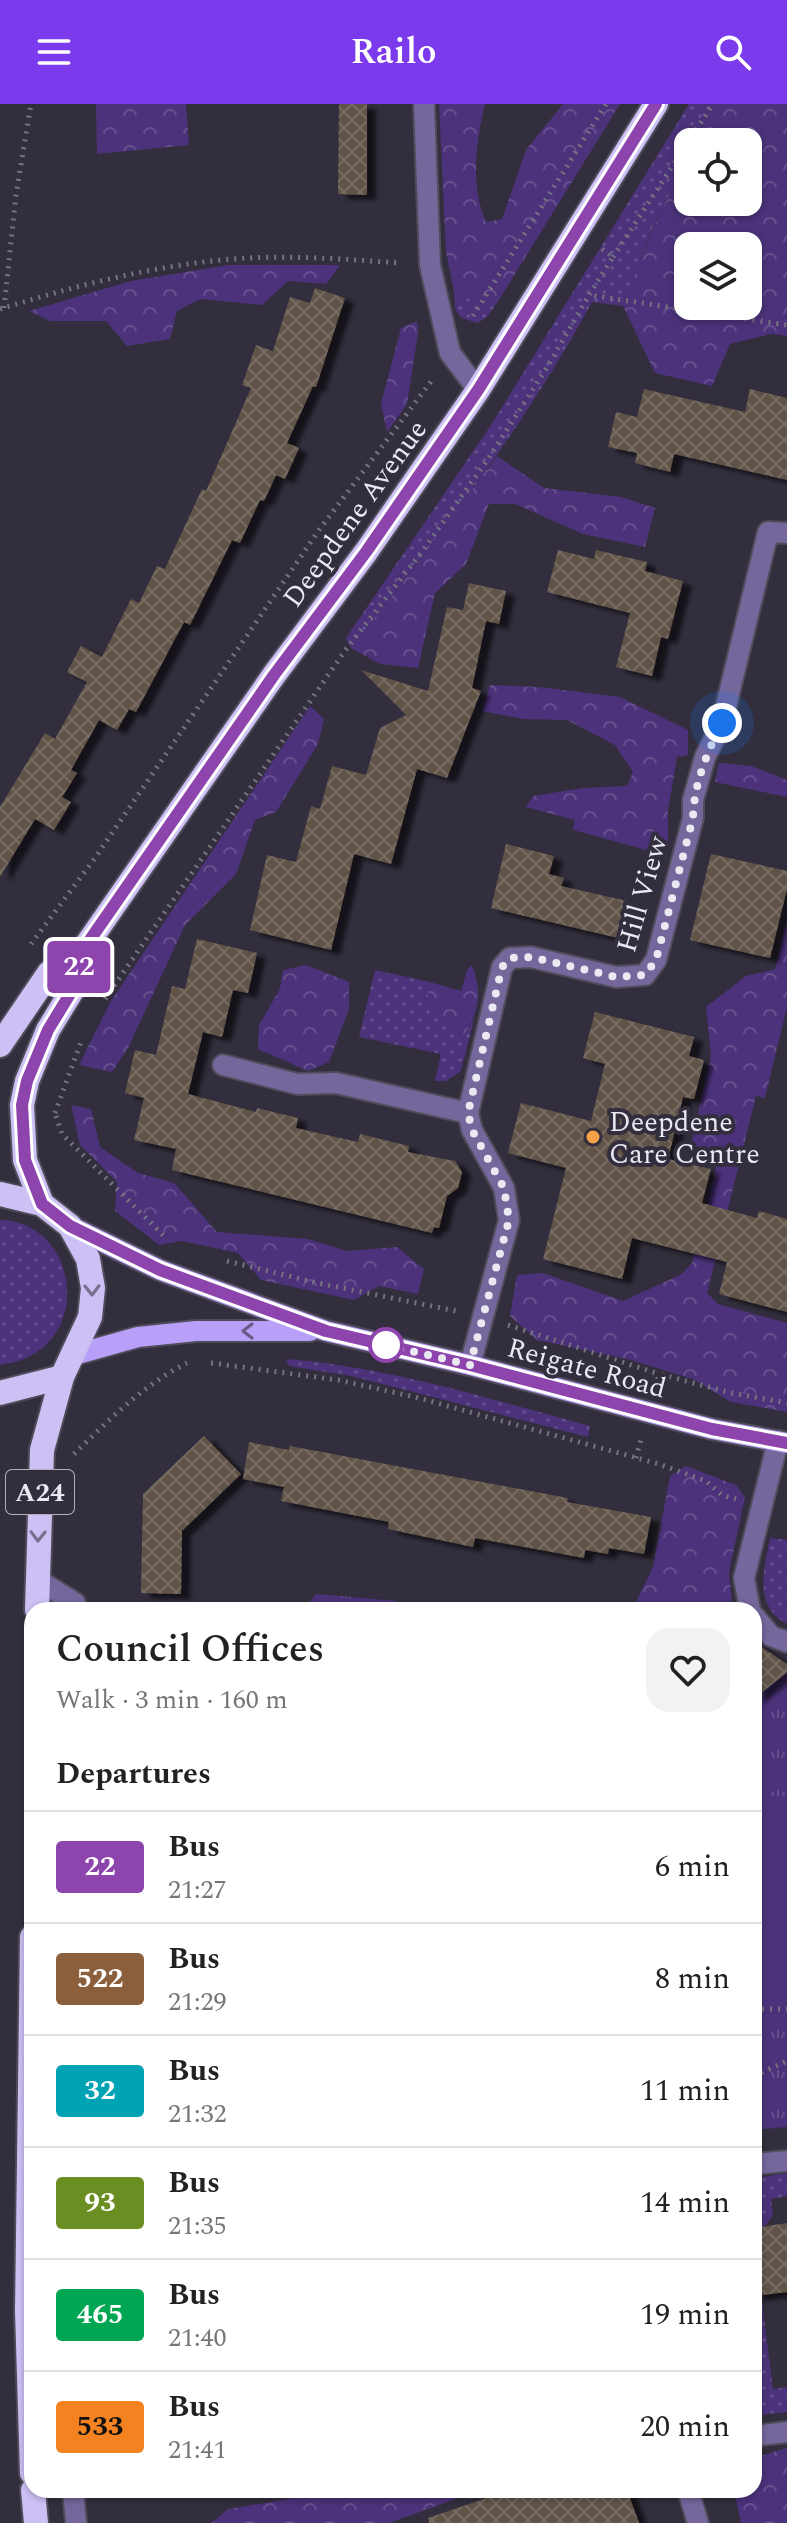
<!DOCTYPE html>
<html lang="en">
<head>
<meta charset="utf-8">
<style>
  body { margin:0; font-family:Spectral,serif; background:#f2f2f2; color:#222; height:100vh; display:flex; flex-direction:column; font-size:30px; white-space:nowrap }
  * { box-sizing:border-box; margin:0 }
  p { font-size:26px; color:#767676 }
  .icon { flex:none; width:44px; height:44px; fill:none; stroke:currentColor; stroke-width:2; stroke-linecap:round; stroke-linejoin:round }
  .map { position:relative; flex:1; overflow:hidden }
  .side { position:absolute; left:24px; top:1498px; width:738px; height:896px; display:flex; flex-direction:column; background:#fff; border-radius:24px; box-shadow:0 2px 6px #0004 }
  .side>* { flex:none }
  .badge { padding:0 16px; border-radius:6px; font-size:28px; line-height:52px }
  .controls { position:absolute; left:674px; top:24px; display:grid; gap:16px }
  .controls a { display:grid; place-items:center; width:88px; height:88px; border-radius:16px; background:#fff; box-shadow:0 2px 6px #0004; font-size:40px }
  .you { position:absolute; width:40px; height:40px; margin:-20px; border:6px solid #fff; border-radius:50%; background:#1a73e8; box-shadow:0 0 0 12px #1a73e833 }
  .map>.badge { position:absolute; translate:-50% -50%; box-shadow:0 0 0 4px #fff }
  h2 { padding:0 32px; font-size:30px; line-height:72px }
  .round { display:grid; place-items:center; flex:none; width:84px; height:84px; border-radius:24px; background:#f2f2f2 }
  .headline { display:flex; align-items:center; justify-content:space-between; height:136px; padding:0 32px }
  h1 { font-size:38px; font-weight:600; line-height:60px }
  ul { padding:0; list-style:none }
  li { display:flex; align-items:center; gap:24px; height:112px; padding:0 32px; border-top:2px solid #e0e0e0 }
  li div { flex:1 }
  li b { display:block; font-size:30px }
  li em { font-style:normal }
  li .badge { min-width:88px; font-weight:700; text-align:center }
  header { display:flex; justify-content:space-between; align-items:center; height:104px; padding:0 32px; background:#7c3aed; color:#fff; font-size:36px; font-weight:600 }
  .map>svg:first-child { display:block }
</style>
</head>
<body>
<header><svg class="icon" aria-label="menu" viewBox="0 0 24 24"><path d="M4 6h16M4 12h16M4 18h16"/></svg>Railo<svg class="icon" aria-label="search" viewBox="0 0 24 24"><circle cx="10" cy="10" r="6"/><path d="M15 15l6 6"/></svg></header>
<div class="map">
<svg width="787" height="2419" viewBox="0 0 787 2419">
  <defs>
    <pattern id="grass-dots" width="8" height="8" patternUnits="userSpaceOnUse" patternTransform="scale(2)"><rect width="8" height="8" fill="#4b327a"/><path d="M2 2h.1M6 6h.1" fill="none" stroke="#65508d" stroke-width="1.8" stroke-linecap="round"/></pattern>
    <pattern id="forest-crowns" width="20" height="18" patternUnits="userSpaceOnUse" patternTransform="scale(2)"><rect width="20" height="18" fill="#4b327a"/><path d="M2 6a3 3 0 1 1 6 0M12 15a3 3 0 1 1 6 0" fill="none" stroke="#65508d"/></pattern>
    <pattern id="park-tufts" width="24" height="20" patternUnits="userSpaceOnUse" patternTransform="scale(2)"><rect width="24" height="20" fill="#4b327a"/><path d="M3 7l-1-3M5 7V3M7 7l1-3M15 17l-1-3M17 17v-4M19 17l1-3" fill="none" stroke="#65508d"/></pattern>
    <pattern id="building-cross-hatch" width="8" height="8" patternUnits="userSpaceOnUse" patternTransform="scale(2)"><rect width="8" height="8" fill="#605347"/><path d="M0 0l8 8M0 8l8-8" fill="none" stroke="#776c62"/></pattern>
    <filter id="shadow"><feDropShadow dx="9" dy="5" stdDeviation="2" flood-color="#0009"/></filter>
  </defs>
  <rect width="100%" height="100%" fill="#322e3d"/>
  <!-- grass -->
  <path fill="url(#grass-dots)" d="M 689,0 L 712,0 L 695,38 L 688,38 L 688,53 L 650,129 L 623,202 L 592,198 C 525,322 438,434 351,544 L 346,534 L 491,321 Z
    M 454,187 L 476,198 L 502,191 L 488,212 L 478,219 L 461,214 L 455,204 Z
    M 375,866 L 426,877 L 430,909 L 464,931 L 474,915 L 461,967 L 446,977 L 435,977 L 441,950 L 359,933 Z
    M 0,1116 C 81,1117 98,1249 0,1261 Z
    M 286,1255 C 389,1263 490,1295 590,1322 L 588,1333 L 351,1272 L 289,1262 Z
    M 770,1434 L 787,1436 L 787,1520 C 753,1502 764,1466 770,1434 Z
    M 787,2069 L 787,2092 L 771,2095 L 773,2111 L 765,2122 L 754,2124 L 754,2079 L 763,2073 Z
    M 761,2191 L 773,2285 L 787,2283 L 787,2308 L 754,2312 L 754,2192 Z"/>
  <!-- forest -->
  <path fill="url(#forest-crowns)" fill-rule="evenodd" d="M 96,0 L 186,0 L 189,41 L 97,50 Z
    M 439,0 L 485,0 C 476,39 470,81 486,118 L 502,115 L 526,46 L 563,0 L 620,0 L 502,191 L 476,199 L 454,187 L 446,148 Z
    M 712,0 L 787,0 L 787,232 L 771,230 L 730,240 L 712,282 L 655,269 L 623,202 L 650,130 L 688,53 L 688,98 L 748,98 L 748,38 L 695,38 ZM 688,142 L 748,142 L 748,202 L 688,202 Z
    M 228,161 L 340,161 L 326,180 L 288,177 L 262,201 L 201,195 L 177,207 L 170,235 L 127,242 L 106,217 L 50,217 L 29,207 L 131,177 Z
    M 417,217 L 418,229 L 407,300 L 387,328 L 381,300 L 401,224 Z
    M 497,352 L 544,384 L 621,393 L 655,404 L 645,443 L 583,430 L 515,400 L 489,400 L 466,460 L 435,489 L 418,564 L 380,560 L 351,544 L 420,456 Z
    M 490,581 L 539,583 L 620,593 L 688,626 L 688,651 L 677,653 L 668,707 L 668,742 L 654,748 L 573,726 L 575,716 L 526,703 L 533,692 L 583,684 L 627,682 L 633,668 L 615,641 L 567,616 L 523,615 L 482,607 Z
    M 310,602 L 324,615 L 318,640 L 276,708 L 255,716 L 236,770 L 185,821 L 128,944 L 112,968 L 79,961 L 111,897 Z
    M 719,659 L 751,662 L 787,676 L 787,693 L 715,678 Z
    M 787,815 L 787,903 L 765,994 L 756,992 L 707,1189 L 718,1200 L 787,1219 L 787,1308 L 731,1298 L 693,1275 L 627,1255 L 537,1236 L 510,1212 L 517,1171 L 543,1169 L 623,1197 L 682,1170 L 692,1159 L 716,1064 L 692,1036 L 711,951 L 706,903 L 746,872 L 775,865 Z
    M 306,861 L 349,878 L 349,905 L 329,958 L 308,967 L 258,945 L 259,921 L 280,885 L 283,866 Z
    M 472,861 C 482,888 480,906 464,931 L 430,909 L 426,877 L 461,887 L 467,866 Z
    M 71,1001 L 91,1005 L 100,1043 L 138,1069 L 174,1079 L 217,1128 L 308,1135 L 347,1147 L 397,1143 L 424,1165 L 418,1190 L 379,1182 L 354,1196 L 261,1176 L 238,1149 L 182,1137 L 159,1141 L 115,1107 L 117,1078 L 80,1041 Z
    M 686,1362 L 736,1381 L 745,1393 L 729,1468 L 733,1506 L 632,1506 L 653,1463 L 670,1372 Z
    M 787,2344 L 787,2419 L 741,2419 L 734,2386 L 754,2386 L 754,2354 Z
    M 313,2386 L 453,2386 L 464,2392 L 389,2419 L 211,2419 L 228,2405 L 312,2391 Z"/>
  <!-- park -->
  <path fill="url(#park-tufts)" d="M 316,1490 L 396,1497 L 414,1506 L 304,1506 Z
    M 787,1568 L 787,2023 L 754,2026 L 754,1619 L 758,1614 L 760,1590 Z
    M 313,2386 L 479,2386 L 464,2392 L 313,2391 Z"/>
  <!-- pitch -->
  <path fill="#4b327a" d="M 754,1692 L 787,1692 L 787,1900 L 754,1899 Z"/>
  <!-- building -->
  <path fill="url(#building-cross-hatch)" filter="url(#shadow)" d="M 339,0 L 367,0 L 367,91 L 338,90 Z
    M 315,184 L 345,194 L 316,283 L 313,282 L 287,339 L 299,344 L 285,375 L 276,371 L 264,397 L 260,396 L 240,439 L 232,436 L 190,521 L 184,518 L 136,608 L 129,605 L 117,626 L 99,616 L 71,666 L 77,669 L 62,693 L 71,698 L 54,726 L 35,715 L 0,773 L 0,703 L 45,629 L 55,635 L 87,578 L 67,568 L 81,542 L 102,553 L 131,495 L 139,499 L 157,462 L 165,465 L 202,385 L 206,387 L 251,284 L 242,281 L 256,241 L 273,247 L 290,193 L 310,199 Z
    M 644,285 L 745,308 L 750,285 L 787,294 L 787,376 L 674,350 L 670,368 L 635,359 L 637,349 L 608,343 L 616,308 L 637,313 Z
    M 558,446 L 594,455 L 596,446 L 647,458 L 645,467 L 683,477 L 668,535 L 661,533 L 652,572 L 616,563 L 630,509 L 547,488 Z
    M 469,479 L 506,487 L 499,520 L 486,517 L 472,584 L 481,587 L 447,674 L 417,665 L 391,760 L 354,750 L 331,846 L 250,826 L 267,751 L 296,758 L 311,702 L 320,705 L 332,662 L 366,671 L 380,624 L 406,611 L 361,566 L 428,587 L 447,503 L 463,506 Z
    M 506,740 L 554,752 L 549,770 L 564,774 L 561,782 L 627,797 L 618,834 L 491,804 Z
    M 711,750 L 787,767 L 787,785 L 770,854 L 690,836 Z
    M 197,835 L 257,849 L 248,889 L 233,886 L 222,933 L 203,928 L 188,990 L 256,1008 L 257,1004 L 298,1014 L 296,1024 L 358,1038 L 360,1030 L 409,1042 L 408,1048 L 455,1057 L 462,1068 L 458,1084 L 447,1092 L 439,1124 L 434,1123 L 432,1129 L 172,1066 L 176,1045 L 134,1036 L 144,994 L 125,989 L 135,946 L 156,951 L 172,882 L 185,885 Z
    M 595,908 L 694,933 L 689,952 L 704,956 L 694,995 L 683,993 L 668,1055 L 711,1065 L 702,1099 L 757,1114 L 759,1107 L 787,1115 L 787,1208 L 719,1190 L 727,1158 L 632,1134 L 622,1175 L 543,1155 L 566,1064 L 508,1049 L 521,999 L 591,1017 L 605,960 L 583,954 Z
    M 204,1332 L 241,1370 L 182,1427 L 181,1490 L 141,1489 L 143,1390 Z
    M 249,1338 L 289,1346 L 290,1342 L 568,1394 L 567,1398 L 651,1413 L 644,1450 L 609,1444 L 608,1450 L 585,1446 L 584,1454 L 475,1434 L 473,1443 L 388,1425 L 389,1418 L 281,1397 L 284,1383 L 243,1375 Z
    M 754,1538 L 787,1560 L 787,1568 L 754,1595 Z
    M 787,2119 L 787,2188 L 754,2192 L 754,2124 Z
    M 510,2386 L 627,2386 L 639,2419 L 429,2419 L 428,2414 Z"/>
  <g fill="none" stroke-linecap="round" stroke-linejoin="round">
    <defs>
      <path id="minor" d="M 424,0 L 430,161 L 450,249 L 478,286
        M 223,961 L 297,980 L 336,979 L 468,1009
        M 470,1261 L 509,1116 L 504,1084 L 472,1026 L 468,1009 L 502,863 L 510,854 L 531,853 L 616,873 L 645,871 L 656,856 L 693,714 L 693,696 L 705,653 L 722,619 L 768,428 L 787,429
        M 38,1476 L 75,1499 L 75,1506
        M 750,1506 L 744,1474 L 778,1337
        M 754,1512 L 771,1532 L 787,1538
        M 754,2060 L 787,2057
        M 754,2332 L 787,2328
        M 73,2386 L 76,2419
        M 688,2386 L 698,2419"/>
      <path id="major" d="M 70,1122 L 160,1166 L 326,1227 L 470,1261 L 712,1325 L 787,1339
        M 74,1251 L 138,1233 L 196,1227 L 310,1227"/>
      <path id="highway" d="M 0,941 L 49,869 L 85,843 L 274,571 L 366,448 L 478,286 L 656,0
        M 0,1090 L 42,1100 L 70,1122 L 88,1155 L 93,1184 L 90,1213 L 62,1273 L 42,1346 L 37,1506
        M 42,1100 L 25,1056 L 22,1001 L 27,977 L 48,926 L 73,885 L 85,843
        M 0,1289 L 62,1273
        M 32,1833 L 27,2207 L 32,2369
        M 33,2386 L 36,2419"/>
    </defs>
    <!-- minor casing -->
    <use href="#minor" stroke="#4f4c5a" stroke-width="24"/>
    <!-- major casing -->
    <use href="#major" stroke="#4f4c5a" stroke-width="24"/>
    <!-- highway casing -->
    <use href="#highway" stroke="#4f4c5a" stroke-width="28"/>
    <!-- path -->
    <path stroke="#767380" stroke-width="5" stroke-dasharray="2 6" stroke-linecap="butt" d="M 602,145 L 613,153 L 589,191 L 787,221
      M 613,153 L 713,0
      M 4,204 L 16,91 L 31,0
      M 0,205 C 72,183 147,163 222,156 C 281,150 342,155 401,159
      M 473,212 L 606,0
      M 31,840 L 95,754 L 319,426 L 433,275
      M 105,895 L 344,548 L 424,445 L 488,355 L 546,265 L 589,191
      M 55,1009 L 82,935
      M 56,1012 L 62,1030 L 166,1134
      M 227,1157 L 313,1178 L 456,1207
      M 508,1221 L 659,1270
      M 211,1259 L 338,1276 L 415,1293 L 659,1360 L 706,1377 L 722,1391 L 736,1395
      M 656,1283 L 659,1270 L 732,1289 L 787,1299
      M 74,1350 C 108,1317 144,1280 187,1259
      M 636,1354 L 641,1335
      M 754,1905 L 787,1905
      M 754,1972 L 787,1957"/>
    <!-- minor -->
    <use href="#minor" stroke="#75669c" stroke-width="20"/>
    <!-- major -->
    <use href="#major" stroke="#b89ff7" stroke-width="20"/>
    <!-- highway -->
    <use href="#highway" stroke="#cdc0f5" stroke-width="24"/>
  </g>
  <!-- one-way arrows -->
  <defs><path id="oneway-chevron" d="M-2-3.5L2.5 0L-2 3.5" fill="none" stroke-width="1.6" stroke-linecap="round" stroke-linejoin="round" transform="scale(2)"/></defs>
  <g stroke="#787090">
    <use href="#oneway-chevron" transform="translate(92 1186) rotate(89)"/>
    <use href="#oneway-chevron" transform="translate(38 1432) rotate(91)"/>
  </g>
  <use stroke="#685b87" href="#oneway-chevron" transform="translate(248 1227) rotate(-180)"/>
  <g fill="none" stroke-linecap="round" stroke-linejoin="round">
    <defs>
      <path id="line" d="M 656,0 L 478,286 L 366,448 L 274,571 L 85,843 L 73,885 L 48,926 L 27,977 L 22,1001 L 25,1056 L 42,1100 L 70,1122 L 160,1166 L 326,1227 L 470,1261 L 712,1325 L 787,1339"/>
    </defs>
    <!-- line casing -->
    <use href="#line" stroke="#fff" stroke-width="18"/>
    <!-- line -->
    <use href="#line" stroke="#8e44ad" stroke-width="12"/>
    <!-- walk -->
    <path stroke="#eae8f1" stroke-width="8" stroke-dasharray="0 14.4" d="M 386,1241 L 470,1261 L 509,1116 L 504,1084 L 472,1026 L 468,1009 L 502,863 L 510,854 L 531,853 L 616,873 L 645,871 L 656,856 L 693,714 C 694,679 707,649 722,619"/>
  </g>
  <!-- markers -->
  <circle fill="#f7a149" stroke="#322e3d" stroke-width="3" cx="593" cy="1033" r="8"/>
  <circle fill="#fff" stroke="#8e44ad" stroke-width="4" cx="386" cy="1241" r="16"/>
  <g text-anchor="middle" stroke-width="8" stroke-linejoin="round" paint-order="stroke">
    <!-- shield labels -->
    <rect fill="#322e3d" stroke="#b3b0bb" stroke-width="2" x="6" y="1366" width="68" height="44" rx="6"/>
    <g font-size="26" font-weight="bold" fill="#eae8f1">
      <text x="40" y="1397">A24</text>
    </g>
    <!-- street labels -->
    <g font-size="28" fill="#eae8f1" stroke="#322e3d">
      <text transform="translate(354 409) rotate(-54)" y="10">Deepdene Avenue</text>
      <text transform="translate(641 790) rotate(-74)" y="10">Hill View</text>
      <text transform="translate(587 1263) rotate(15)" y="10">Reigate Road</text>
    </g>
    <!-- poi labels -->
    <g font-size="28" fill="#eae8f1" stroke="#322e3d" text-anchor="start">
      <text x="609" y="1027">Deepdene<tspan x="609" dy="32">Care Centre</tspan></text>
    </g>
  </g>
</svg>
<div class="controls">
<a><svg class="icon" aria-label="locate" viewBox="0 0 24 24"><circle cx="12" cy="12" r="6"/><path d="M12 2v4M12 18v4M2 12h4M18 12h4"/></svg></a>
<a><svg class="icon" aria-label="layers" viewBox="0 0 24 24"><path d="M12 4l9 5-9 5-9-5zM3 14l9 5 9-5"/></svg></a>
</div>
<div class="you" style="left:722px;top:619px"></div>
<b class="badge" style="left:79px;top:863px;background:#8e44ad;color:#fff">22</b>
<section class="side">
<div class="headline"><div><h1>Council Offices</h1><p>Walk · 3 min · 160 m</p></div><a class="round"><svg class="icon" aria-label="heart" viewBox="0 0 24 24"><path d="M12 20l-8-8c-3-5 5-10 8-4 3-6 11-1 8 4z"/></svg></a></div>
<h2>Departures</h2>
<ul>
<li><span class="badge" style="background:#8e44ad;color:#fff">22</span><div><b>Bus</b><p>21:27</p></div><em>6 min</em></li>
<li><span class="badge" style="background:#8b5e3c;color:#fff">522</span><div><b>Bus</b><p>21:29</p></div><em>8 min</em></li>
<li><span class="badge" style="background:#00a3b4;color:#fff">32</span><div><b>Bus</b><p>21:32</p></div><em>11 min</em></li>
<li><span class="badge" style="background:#6b8e23;color:#fff">93</span><div><b>Bus</b><p>21:35</p></div><em>14 min</em></li>
<li><span class="badge" style="background:#00a651;color:#fff">465</span><div><b>Bus</b><p>21:40</p></div><em>19 min</em></li>
<li><span class="badge" style="background:#f58220;color:#111">533</span><div><b>Bus</b><p>21:41</p></div><em>20 min</em></li>
</ul>
</section>
</div>
</body>
</html>
